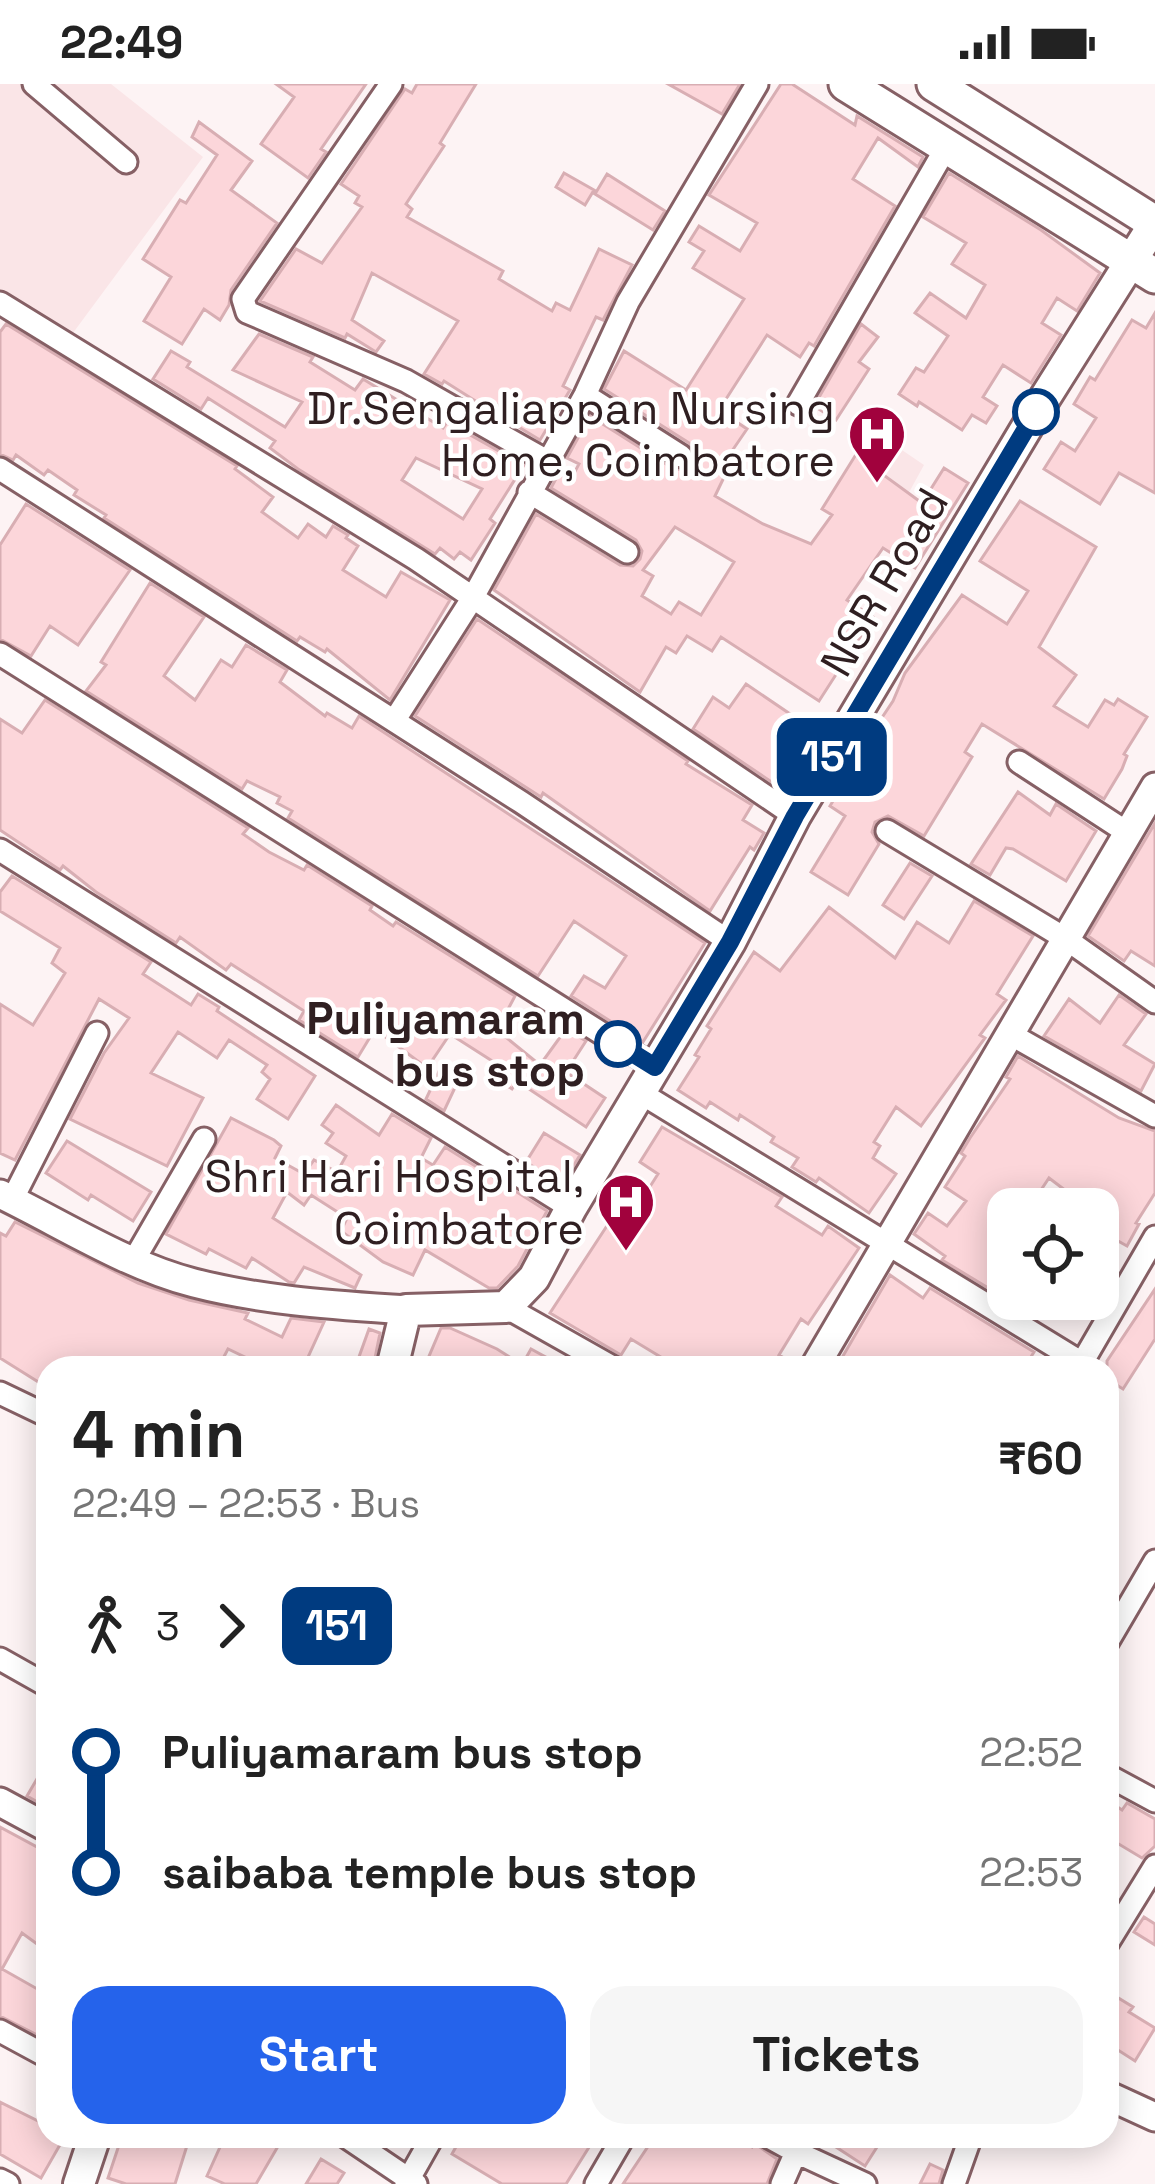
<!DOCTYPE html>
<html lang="en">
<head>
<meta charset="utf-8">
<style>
  body { margin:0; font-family:"Space Grotesk",sans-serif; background:#f6f6f6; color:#222; height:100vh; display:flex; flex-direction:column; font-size:45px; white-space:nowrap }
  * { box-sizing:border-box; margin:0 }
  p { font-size:39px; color:#767676 }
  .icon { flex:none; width:66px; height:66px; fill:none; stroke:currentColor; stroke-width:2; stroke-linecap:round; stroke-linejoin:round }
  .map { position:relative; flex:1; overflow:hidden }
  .side { position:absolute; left:36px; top:1272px; width:1083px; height:792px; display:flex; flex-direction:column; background:#fff; border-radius:36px; box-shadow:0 6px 30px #0003 }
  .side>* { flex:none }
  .badge { padding:0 24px; border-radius:18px; font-size:42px; line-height:78px }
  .tools { position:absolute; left:987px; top:1104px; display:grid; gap:24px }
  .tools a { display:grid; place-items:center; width:132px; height:132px; border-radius:24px; background:#fff; box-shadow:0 6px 30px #0003; font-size:60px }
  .map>.badge { position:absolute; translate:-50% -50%; box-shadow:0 0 0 6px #fff }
  .legs { display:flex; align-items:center; gap:18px; height:132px; padding:0 36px; font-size:39px }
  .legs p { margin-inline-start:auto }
  .head { display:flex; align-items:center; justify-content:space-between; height:204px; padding:0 36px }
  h1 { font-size:66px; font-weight:600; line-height:90px }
  .primary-button { display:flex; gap:24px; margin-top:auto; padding:24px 36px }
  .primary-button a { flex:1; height:138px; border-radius:36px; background:#2563eb; color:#fff; font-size:48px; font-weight:600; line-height:138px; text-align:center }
  .primary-button a+a { background:#f6f6f6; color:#222 }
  ul { padding:0 36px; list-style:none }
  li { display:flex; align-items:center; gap:42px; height:120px; font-size:45px }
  li i { display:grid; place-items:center; width:18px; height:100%; margin:0 15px; background:currentColor }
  li i::after { content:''; width:30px; height:30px; margin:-15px; border:9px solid; border-radius:50%; background:#fff }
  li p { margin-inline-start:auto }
  li:first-child i { background:linear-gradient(#0000 50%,currentColor 0) }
  li:last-child i { background:linear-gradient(currentColor 50%,#0000 0) }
  .status { display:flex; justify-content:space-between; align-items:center; height:84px; padding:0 60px; background:#fff; direction:ltr }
  .status svg { height:33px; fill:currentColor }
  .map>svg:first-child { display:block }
</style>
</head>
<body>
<div class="status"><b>22:49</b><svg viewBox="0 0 49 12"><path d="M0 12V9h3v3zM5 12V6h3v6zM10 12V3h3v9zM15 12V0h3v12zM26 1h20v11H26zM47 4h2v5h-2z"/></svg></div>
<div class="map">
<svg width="1155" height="2100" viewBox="0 0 1155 2100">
  <rect width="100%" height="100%" fill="#fdf3f4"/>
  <!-- built -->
  <path fill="#fae5e7" d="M 0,0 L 111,0 L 203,73 L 70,253 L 0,207 Z
    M 874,347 L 924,381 L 884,454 L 830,422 Z"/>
  <!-- building -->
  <path fill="#fcd6da" stroke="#d8aeb3" stroke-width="3" fill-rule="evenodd" d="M 276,0 L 366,0 L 321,65 L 326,68 L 308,94 L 261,60 L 294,13 Z
    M 417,0 L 476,0 L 440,59 L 444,62 L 406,120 L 412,125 L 407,133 L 503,187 L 499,195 L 552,227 L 556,219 L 570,226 L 599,165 L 632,181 L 603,236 L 596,233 L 563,302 L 570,306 L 540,356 L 512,339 L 517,333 L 490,316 L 485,323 L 444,297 L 442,300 L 424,290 L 458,237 L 372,189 L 352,236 L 384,257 L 376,268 L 347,250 L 345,254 L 260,217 L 296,165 L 322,179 L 362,123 L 355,119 L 359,112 L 341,100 L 405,5 L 412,9 Z
    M 668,0 L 740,0 L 722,30 Z
    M 781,0 L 792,0 L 855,41 L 857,32 L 923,73 L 918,83 L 878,54 L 853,95 L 895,122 L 814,262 L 809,259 L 800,273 L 767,251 L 719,326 L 747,345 L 721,383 L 727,387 L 715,412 L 763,440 L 811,460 L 832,431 L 822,425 L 865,356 L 876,363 L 886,347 L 899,355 L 878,387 L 922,419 L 944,384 L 968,399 L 915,484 L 883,464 L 847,516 L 873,533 L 819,617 L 721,553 L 712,567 L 687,552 L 676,569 L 666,563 L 640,608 L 494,506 L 536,430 L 620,481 L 633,482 L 640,475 L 642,467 L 636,456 L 551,404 L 559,389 L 571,395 L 579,380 L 567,374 L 590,332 L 674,385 L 687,386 L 694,379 L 695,366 L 689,359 L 604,305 L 624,267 L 686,306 L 744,215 L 693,184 L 704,167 L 689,158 L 699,142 L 740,167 L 757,139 L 709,111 ZM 675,443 L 734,478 L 701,531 L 679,518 L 671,530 L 642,512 L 653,492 L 643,486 Z
    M 199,38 L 252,77 L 231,106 L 277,139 L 231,206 L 229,221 L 220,236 L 204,225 L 182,260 L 144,237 L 171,193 L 143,175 L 180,116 L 186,119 L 217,71 L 192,53 Z
    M 564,89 L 594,106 L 585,121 L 556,103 Z
    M 949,89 L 1041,146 L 1100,189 L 1077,227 L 1057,214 L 1042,239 L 1061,251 L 1031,299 L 1003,281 L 983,313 L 997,322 L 986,339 L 972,331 L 962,346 L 919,318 L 917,322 L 899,310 L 916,284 L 924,288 L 948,252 L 915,229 L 930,209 L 966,234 L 985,201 L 952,180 L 966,159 L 923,133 Z
    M 607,90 L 665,127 L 653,146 L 595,110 Z
    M 1155,229 L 1155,409 L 1119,389 L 1100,420 L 1044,385 L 1061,358 L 1075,367 L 1096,334 L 1074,320 L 1090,293 L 1095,296 L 1132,236 L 1146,244 Z
    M 6,240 L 237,382 L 235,385 L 273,413 L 262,428 L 298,454 L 308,440 L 326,453 L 333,442 L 348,451 L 346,454 L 358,462 L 343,486 L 386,513 L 401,488 L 450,516 L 390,616 L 327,565 L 325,568 L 300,553 L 297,557 L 104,434 L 106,431 L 74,411 L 77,406 L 48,386 L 44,391 L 16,371 L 13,376 L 0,370 L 0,248 Z
    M 861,240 L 878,253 L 859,278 L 869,285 L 836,336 L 814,322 Z
    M 259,250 L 313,273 L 310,278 L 355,306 L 363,295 L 443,344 L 447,338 L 524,381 L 490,435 L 495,439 L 471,476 L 460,468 L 454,475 L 440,464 L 435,470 L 298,385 L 270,364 L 275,357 L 208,314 L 201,325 L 153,295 L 171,267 L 190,278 L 187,283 L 285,343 L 302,318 L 233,286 ZM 416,374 L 482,405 L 463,435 L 402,396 Z
    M 1020,417 L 1096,463 L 1039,563 L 1076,591 L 1054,622 L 1088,643 L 1105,616 L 1114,621 L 1118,615 L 1147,633 L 1124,670 L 1127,672 L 1122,685 L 1104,715 L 982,640 L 965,668 L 972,673 L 924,752 L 888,732 L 875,738 L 872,748 L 879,760 L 848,811 L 811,788 L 845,732 L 830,722 L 839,707 L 835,704 L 893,617 L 905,589 L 962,511 L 1007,540 L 1028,507 L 980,477 Z
    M 26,420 L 130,486 L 78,561 L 50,542 L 31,572 L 0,555 L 0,461 Z
    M 150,499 L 204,533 L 164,592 L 195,616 L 221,576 L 232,583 L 246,561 L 287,586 L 280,598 L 325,632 L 327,629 L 352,644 L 359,632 L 705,859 L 643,958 L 571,912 L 584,892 L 605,904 L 626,872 L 574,837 L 538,892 L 288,734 L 292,727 L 277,719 L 280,713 L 247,697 L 242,705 L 86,607 L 106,581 L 101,578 Z
    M 477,535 L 688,677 L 686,680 L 752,721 L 743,736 L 764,749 L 754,766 L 750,763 L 710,827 L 543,709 L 541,713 L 415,632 Z
    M 746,600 L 821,651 L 785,707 L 693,645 L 713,613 L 729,624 Z
    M 45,616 L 248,744 L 243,750 L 269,768 L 304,786 L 307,781 L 372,822 L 370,826 L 393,842 L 396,838 L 515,912 L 497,946 L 540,981 L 566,945 L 586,957 L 566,988 L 605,1014 L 586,1043 L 517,997 L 512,1005 L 493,992 L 500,982 L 450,950 L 427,984 L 375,945 L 358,973 L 299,936 L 304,927 L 231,880 L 226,886 L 180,853 L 176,859 L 96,808 L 63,782 L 60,786 L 0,746 L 0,635 L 22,649 Z
    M 1018,708 L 1050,731 L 1056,720 L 1096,747 L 1066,797 L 1013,765 L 1006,764 L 990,791 L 971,780 Z
    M 1155,739 L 1155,882 L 1131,867 L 1124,877 L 1088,852 Z
    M 910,779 L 932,792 L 904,835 L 883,821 Z
    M 12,792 L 151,878 L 143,890 L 191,921 L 198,910 L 219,923 L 217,927 L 315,992 L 288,1035 L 257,1015 L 270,995 L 262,988 L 267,981 L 229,956 L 217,974 L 178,948 L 151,989 L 203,1014 L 167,1082 L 70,1035 L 104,969 L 129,934 L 99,915 L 15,1076 L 0,1069 L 0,920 L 33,941 L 65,889 L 52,879 L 60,864 L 0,827 L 0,808 Z
    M 974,817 L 1033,852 L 997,910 L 1006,916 L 980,951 L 985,954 L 921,1042 L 896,1023 L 874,1058 L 880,1062 L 873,1074 L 896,1090 L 869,1129 L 819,1094 L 816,1098 L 792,1083 L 798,1074 L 771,1058 L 774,1053 L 740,1031 L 738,1036 L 710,1018 L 706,1024 L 678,1006 L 699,973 L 695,971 L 711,945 L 707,942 L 754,868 L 780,887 L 829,823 L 895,874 L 917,838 L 949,859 Z
    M 1119,911 L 1146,930 L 1124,961 L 1155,980 L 1141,1007 L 1044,952 L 1069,915 L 1100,939 Z
    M 1018,972 L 1119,1034 L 1155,1047 L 1155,1109 L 1136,1139 L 1139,1140 L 1127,1162 L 1111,1153 L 1107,1159 L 1098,1153 L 1098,1125 L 1077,1125 L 1082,1119 L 1049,1094 L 1033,1118 L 1025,1113 L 1017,1125 L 1008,1125 L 1008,1138 L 996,1156 L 1008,1164 L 1008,1186 L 999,1199 L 1008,1204 L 1008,1215 L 1022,1215 L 1018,1222 L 942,1176 L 945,1172 L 914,1150 L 928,1129 L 947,1142 L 966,1117 L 945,1103 L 965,1072 L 961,1069 L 970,1054 L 1010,995 L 1006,993 Z
    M 441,983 L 460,993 L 444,1027 L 426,1015 Z
    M 336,1021 L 379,1051 L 392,1030 L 431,1054 L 421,1074 L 433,1081 L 445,1063 L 547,1127 L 518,1182 L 497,1204 L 489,1204 L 425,1166 L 413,1191 L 383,1178 L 341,1147 L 347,1134 L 311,1111 L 304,1121 L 287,1108 L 273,1134 L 361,1191 L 355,1204 L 304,1183 L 294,1199 L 289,1198 L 252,1174 L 246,1184 L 209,1165 L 206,1170 L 166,1150 L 231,1034 L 274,1056 L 281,1062 L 275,1074 L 304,1090 L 314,1076 L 337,1088 L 346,1072 L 326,1059 L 333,1049 L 322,1041 Z
    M 662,1043 L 782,1113 L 776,1122 L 822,1151 L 828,1142 L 859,1164 L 808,1240 L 801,1235 L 779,1271 L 784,1274 L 778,1284 L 658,1284 L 664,1275 L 631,1255 L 621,1271 L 550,1229 L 616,1128 L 613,1126 L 628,1102 L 644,1112 L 658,1090 L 640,1078 Z
    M 544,1049 L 580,1071 L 562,1101 L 526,1078 Z
    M 67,1057 L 151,1108 L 133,1137 L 91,1111 L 88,1116 L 46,1089 Z
    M 15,1138 L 138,1199 L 189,1216 L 248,1229 L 245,1235 L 282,1253 L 291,1234 L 324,1238 L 303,1284 L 268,1284 L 228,1265 L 218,1284 L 48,1284 L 48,1304 L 0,1274 L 0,1149 L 6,1152 Z
    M 890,1191 L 923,1214 L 930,1204 L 1034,1268 L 1024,1284 L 836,1284 Z
    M 1155,1205 L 1155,1255 L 1123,1305 L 1107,1295 L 1107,1277 Z
    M 441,1244 L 450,1244 L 497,1265 L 522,1281 L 531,1265 L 566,1284 L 424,1284 Z
    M 369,1245 L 380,1249 L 373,1284 L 355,1284 Z
    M 48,1676 L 48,1724 L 27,1712 Z
    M 1107,1716 L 1122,1726 L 1127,1719 L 1155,1735 L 1155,1762 L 1142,1774 L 1107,1753 Z
    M 0,1743 L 48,1769 L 48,1868 L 22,1849 L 2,1885 L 48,1911 L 47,1956 L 0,1932 Z
    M 1144,1833 L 1155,1840 L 1155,1861 L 1134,1848 Z
    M 1107,1907 L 1133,1923 L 1129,1928 L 1155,1944 L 1135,1977 L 1107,1959 Z
    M 0,2018 L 48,2042 L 48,2052 L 65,2052 L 41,2094 L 0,2070 Z
    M 122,2052 L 190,2052 L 175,2100 L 126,2100 L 108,2094 Z
    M 225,2052 L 284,2052 L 256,2100 L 225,2100 L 207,2092 Z
    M 462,2052 L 596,2052 L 566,2100 L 502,2100 L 452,2070 Z
    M 655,2052 L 708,2052 L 722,2061 L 727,2052 L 732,2052 L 752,2063 L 754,2059 L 777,2075 L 767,2100 L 623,2100 Z
    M 819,2052 L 884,2052 L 865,2082 Z
    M 321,2075 L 344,2089 L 337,2100 L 306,2100 Z
    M 930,2080 L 943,2086 L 939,2100 L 920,2100 Z"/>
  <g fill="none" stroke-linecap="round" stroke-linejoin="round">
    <defs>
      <path id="minor" d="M 34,0 L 126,78
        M 391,0 L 243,215 L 247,228 L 406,297 L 545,376
        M 0,219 L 416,475 L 795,732
        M 585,311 L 681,372
        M 798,320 L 947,62
        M 0,385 L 521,718 L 730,858
        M 529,408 L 627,468
        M 0,570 L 655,983
        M 394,637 L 472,515 L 585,311 L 628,218 L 757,0
        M 1019,678 L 1128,749
        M 887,747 L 1066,855 L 1155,918
        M 0,766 L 571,1124
        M 1010,950 L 1155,1032
        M 639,1008 L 1082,1279
        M 12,1116 L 97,949
        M 134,1176 L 204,1055
        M 506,1223 L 614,1284
        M 1079,1284 L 1155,1153
        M 0,1309 L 48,1332
        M 1107,1559 L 1155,1477
        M 0,1575 L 48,1602
        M 1107,1691 L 1155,1717
        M 1107,1860 L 1155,1782
        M 0,1947 L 48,1973
        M 345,2052 L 416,2100
        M 767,2052 L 796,2068
        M 0,2096 L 8,2100
        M 406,2100 L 433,2052
        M 596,2100 L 624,2052
        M 782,2100 L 796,2068 L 865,2100
        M 954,2100 L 971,2052"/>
      <path id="tertiary" d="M 0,1110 C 62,1140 127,1182 194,1199 C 264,1217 335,1221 406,1226
        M 814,1284 L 1155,703
        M 0,1718 L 48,1744
        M 1107,2011 L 1155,2033"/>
      <path id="secondary" d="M 392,1284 L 406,1226 L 506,1223 L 534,1194 L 571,1124 L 730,858 L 795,732 L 1036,328 L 1155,139
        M 79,2100 L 95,2052"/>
      <path id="trunk" d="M 846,0 L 1155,192
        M 934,0 L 1155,139"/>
    </defs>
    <!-- minor casing -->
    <use href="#minor" stroke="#866065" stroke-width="27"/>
    <!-- tertiary casing -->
    <use href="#tertiary" stroke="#866065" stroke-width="33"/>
    <!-- secondary casing -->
    <use href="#secondary" stroke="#866065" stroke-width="36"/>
    <!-- trunk casing -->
    <use href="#trunk" stroke="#866065" stroke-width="39"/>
    <!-- minor -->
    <use href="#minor" stroke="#fff" stroke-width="21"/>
    <!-- tertiary -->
    <use href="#tertiary" stroke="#fff" stroke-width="27"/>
    <!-- secondary -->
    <use href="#secondary" stroke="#fff" stroke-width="30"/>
    <!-- trunk -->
    <use href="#trunk" stroke="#fff" stroke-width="33"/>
  </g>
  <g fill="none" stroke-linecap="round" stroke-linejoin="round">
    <defs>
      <path id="line-1" d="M 618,960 L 655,983 L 730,858 L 795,732 L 1036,328"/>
    </defs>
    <!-- line-1 casing -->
    <use href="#line-1" stroke="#fff" stroke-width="27"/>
    <!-- line-1 -->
    <use href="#line-1" stroke="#003b80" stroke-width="18"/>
  </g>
  <!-- icons -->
  <defs>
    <symbol id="hospital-pin" viewBox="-11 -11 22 30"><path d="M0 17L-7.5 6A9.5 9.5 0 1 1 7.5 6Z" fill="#a1023d" stroke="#fff"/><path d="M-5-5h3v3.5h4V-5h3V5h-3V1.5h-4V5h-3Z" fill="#fff"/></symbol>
  </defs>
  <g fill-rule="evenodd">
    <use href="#hospital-pin" x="844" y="317" width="66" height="90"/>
    <use href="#hospital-pin" x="593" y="1085" width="66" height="90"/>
  </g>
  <!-- markers -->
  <g fill="#fff" stroke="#003b80" stroke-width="6">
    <circle cx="1036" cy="328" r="21"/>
    <circle cx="618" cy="960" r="21"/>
  </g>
  <g text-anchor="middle" stroke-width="9" stroke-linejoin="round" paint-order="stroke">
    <!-- poi labels -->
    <g font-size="45" fill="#2f1f21" stroke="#fff" text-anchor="end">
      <text x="835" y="340">Dr.Sengaliappan Nursing<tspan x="835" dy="52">Home, Coimbatore</tspan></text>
      <text x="584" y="1108">Shri Hari Hospital,<tspan x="584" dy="52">Coimbatore</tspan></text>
    </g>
    <!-- street labels -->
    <g font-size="45" fill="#2f1f21" stroke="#fff">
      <text transform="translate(884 498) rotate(-60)" y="16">NSR Road</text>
    </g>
    <!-- stop labels -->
    <g font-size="45" font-weight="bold" fill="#2f1f21" stroke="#fff" text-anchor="end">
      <text x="585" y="950">Puliyamaram<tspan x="585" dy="52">bus stop</tspan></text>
    </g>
  </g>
</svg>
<div class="tools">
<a><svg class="icon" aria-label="locate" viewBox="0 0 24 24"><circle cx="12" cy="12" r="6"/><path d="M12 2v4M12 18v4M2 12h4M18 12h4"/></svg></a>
</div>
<b class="badge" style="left:832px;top:673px;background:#003b80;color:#fff">151</b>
<section class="side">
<div class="head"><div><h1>4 min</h1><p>22:49 – 22:53 · Bus</p></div><b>₹60</b></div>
<div class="legs"><svg class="icon" aria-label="walk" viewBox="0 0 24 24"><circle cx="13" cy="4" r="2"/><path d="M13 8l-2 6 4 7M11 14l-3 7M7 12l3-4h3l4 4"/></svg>3<svg class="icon" aria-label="forward" viewBox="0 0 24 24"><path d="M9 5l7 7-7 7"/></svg><b class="badge" style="background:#003b80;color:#fff">151</b></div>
<ul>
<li><i style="color:#003b80"></i><b>Puliyamaram bus stop</b><p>22:52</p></li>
<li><i style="color:#003b80"></i><b>saibaba temple bus stop</b><p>22:53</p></li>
</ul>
<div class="primary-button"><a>Start</a><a>Tickets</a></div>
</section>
</div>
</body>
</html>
